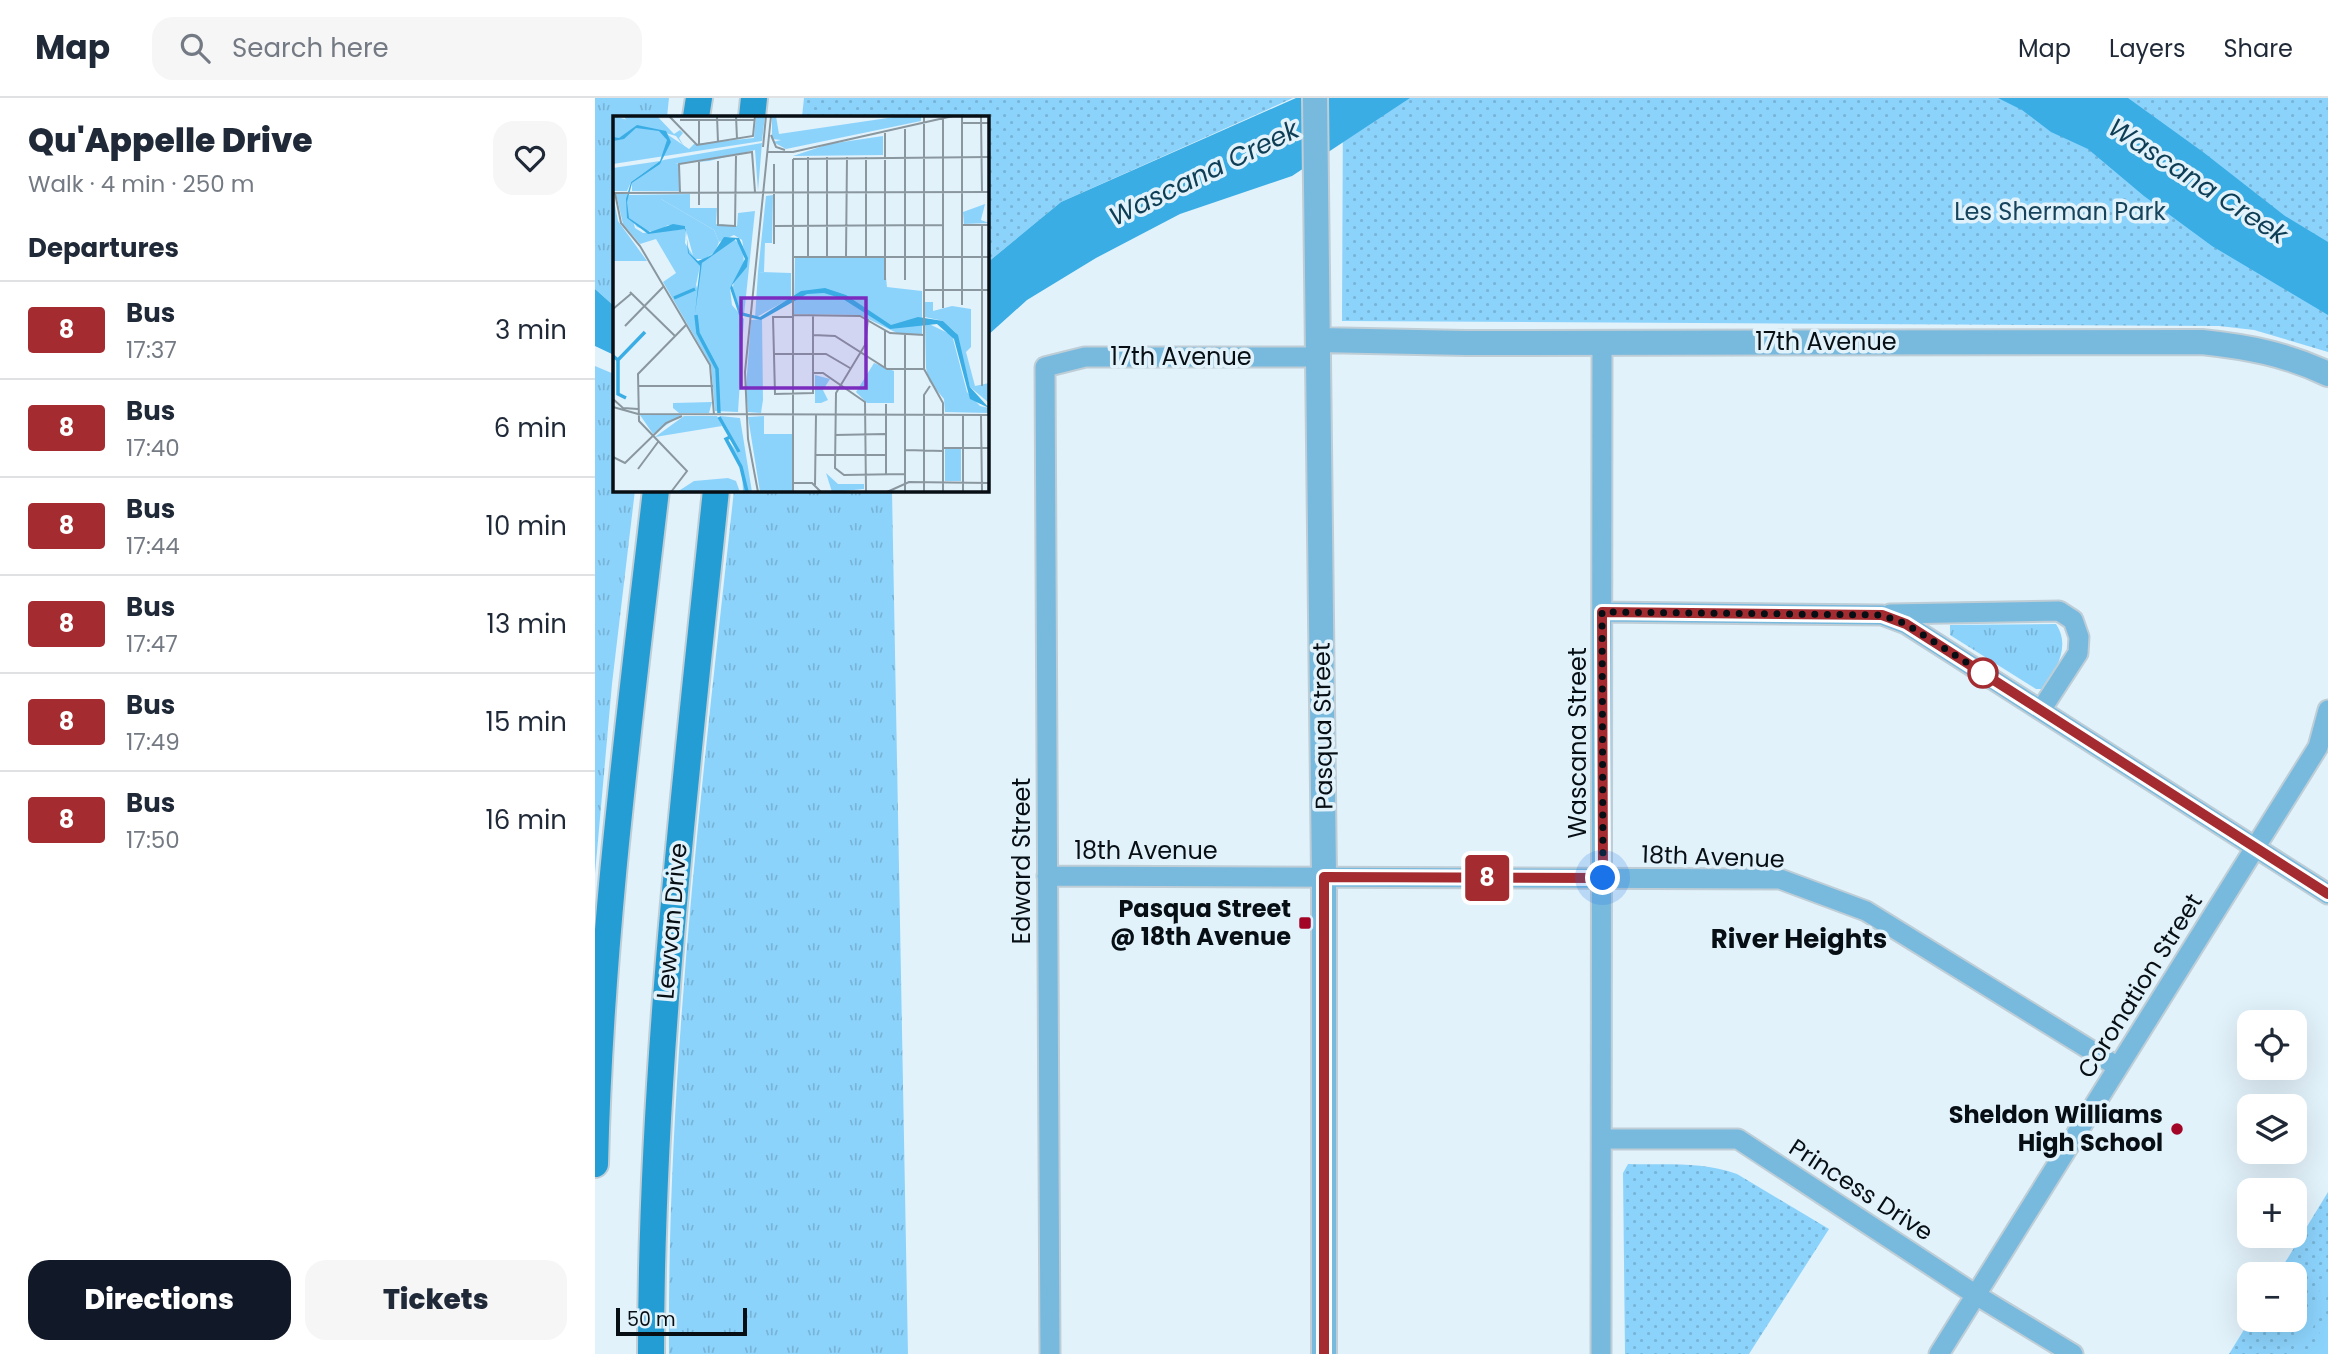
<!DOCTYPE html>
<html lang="en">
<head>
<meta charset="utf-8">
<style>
  body { margin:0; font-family:Poppins,sans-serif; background:#f6f6f7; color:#1f2937; height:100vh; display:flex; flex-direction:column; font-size:26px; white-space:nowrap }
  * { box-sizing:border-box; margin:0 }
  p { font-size:23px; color:#747a83 }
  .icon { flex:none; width:38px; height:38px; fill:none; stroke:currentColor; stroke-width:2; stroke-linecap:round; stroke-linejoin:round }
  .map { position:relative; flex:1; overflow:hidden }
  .drawer { display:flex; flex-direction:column; background:#fff; width:595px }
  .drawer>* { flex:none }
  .badge { padding:0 14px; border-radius:5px; font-size:24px; line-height:46px }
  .tools { position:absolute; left:1642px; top:912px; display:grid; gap:14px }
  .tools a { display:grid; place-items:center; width:70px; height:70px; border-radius:14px; background:#fff; box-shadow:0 7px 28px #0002; font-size:35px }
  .scale { position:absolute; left:21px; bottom:18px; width:131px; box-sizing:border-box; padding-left:7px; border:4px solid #070f14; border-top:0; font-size:19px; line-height:24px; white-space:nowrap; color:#070f14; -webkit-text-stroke:5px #e2f2fb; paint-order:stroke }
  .you { position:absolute; width:35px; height:35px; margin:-18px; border:5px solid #fff; border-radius:50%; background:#1a73e8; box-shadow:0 0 0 10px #1a73e833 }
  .map>.badge { position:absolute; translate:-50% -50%; box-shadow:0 0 0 4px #fff }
  h2 { padding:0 28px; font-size:26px; line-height:63px }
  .round { display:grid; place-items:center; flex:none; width:74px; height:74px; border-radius:21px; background:#f6f6f7 }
  .head { display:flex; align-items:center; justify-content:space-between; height:119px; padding:0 28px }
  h1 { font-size:33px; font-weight:800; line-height:52px }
  .button { display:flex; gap:14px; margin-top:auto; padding:14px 28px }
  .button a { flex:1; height:80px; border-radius:21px; background:#111827; color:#fff; font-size:28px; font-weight:800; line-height:80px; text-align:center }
  .button a+a { background:#f6f6f7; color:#1f2937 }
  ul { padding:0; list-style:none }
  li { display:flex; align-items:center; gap:21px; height:98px; padding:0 28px; border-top:2px solid #e0e1e3 }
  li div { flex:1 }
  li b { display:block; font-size:26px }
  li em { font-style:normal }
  li .badge { min-width:77px; font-weight:700; text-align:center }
  header { display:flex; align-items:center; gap:42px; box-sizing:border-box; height:98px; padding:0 35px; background:#fff; border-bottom:2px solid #e0e1e3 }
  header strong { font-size:33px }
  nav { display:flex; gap:38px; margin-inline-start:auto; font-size:24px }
  .search { width:490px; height:63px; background:#f6f6f7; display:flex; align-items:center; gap:18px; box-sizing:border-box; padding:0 24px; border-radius:21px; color:#747a83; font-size:26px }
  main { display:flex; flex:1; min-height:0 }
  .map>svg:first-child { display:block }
</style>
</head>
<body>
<header>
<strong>Map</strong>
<div class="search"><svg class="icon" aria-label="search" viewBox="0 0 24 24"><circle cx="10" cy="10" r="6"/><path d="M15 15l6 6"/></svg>Search here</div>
<nav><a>Map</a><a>Layers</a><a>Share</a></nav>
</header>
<main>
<section class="drawer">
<div class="head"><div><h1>Qu'Appelle Drive</h1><p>Walk · 4 min · 250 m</p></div><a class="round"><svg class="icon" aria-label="heart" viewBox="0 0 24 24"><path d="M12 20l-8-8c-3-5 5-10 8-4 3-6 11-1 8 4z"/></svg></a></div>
<h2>Departures</h2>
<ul>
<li><span class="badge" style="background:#a42c31;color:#fff">8</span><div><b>Bus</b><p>17:37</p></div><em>3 min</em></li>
<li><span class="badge" style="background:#a42c31;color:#fff">8</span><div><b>Bus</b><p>17:40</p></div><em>6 min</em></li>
<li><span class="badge" style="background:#a42c31;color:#fff">8</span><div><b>Bus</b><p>17:44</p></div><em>10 min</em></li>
<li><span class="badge" style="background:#a42c31;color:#fff">8</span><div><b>Bus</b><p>17:47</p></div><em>13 min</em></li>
<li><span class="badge" style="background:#a42c31;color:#fff">8</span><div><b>Bus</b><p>17:49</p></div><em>15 min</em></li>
<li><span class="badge" style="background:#a42c31;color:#fff">8</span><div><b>Bus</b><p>17:50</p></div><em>16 min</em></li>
</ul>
<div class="button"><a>Directions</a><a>Tickets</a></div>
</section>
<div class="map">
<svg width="1733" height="1256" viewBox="0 0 1733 1256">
  <defs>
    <pattern id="grass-tufts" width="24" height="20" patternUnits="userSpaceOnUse" patternTransform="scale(1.75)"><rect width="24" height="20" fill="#8cd3fc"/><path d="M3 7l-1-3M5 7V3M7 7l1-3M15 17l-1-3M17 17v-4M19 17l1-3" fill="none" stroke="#77b4d7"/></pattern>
    <pattern id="park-dots" width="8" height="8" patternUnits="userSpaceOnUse" patternTransform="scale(1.75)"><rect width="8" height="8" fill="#8cd3fc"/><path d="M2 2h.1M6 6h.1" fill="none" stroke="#77b4d7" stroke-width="1.8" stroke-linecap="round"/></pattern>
  </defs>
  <rect width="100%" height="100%" fill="#e2f2fb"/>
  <!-- grass -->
  <path fill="url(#grass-tufts)" d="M 0,0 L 74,0 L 72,19 L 19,19 L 19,208 L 0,191 Z
    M 0,268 L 19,276 L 19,392 L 40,392 L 17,586 L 0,776 Z
    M 139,392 L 297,392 L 313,1256 L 74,1256 C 72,967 108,679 139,392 Z
    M 1461,526 C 1476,548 1461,571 1450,591 L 1441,591 L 1355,537 L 1355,527 Z"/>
  <!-- park -->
  <path fill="url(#park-dots)" d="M 209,0 L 698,0 L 466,104 L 392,165 L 392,19 L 207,19 Z
    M 748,0 L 1733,0 L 1733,254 L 1659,232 L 1624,228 L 747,223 Z
    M 1033,1066 C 1070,1067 1107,1063 1142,1076 L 1234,1131 L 1154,1256 L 1030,1256 L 1028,1075 Z
    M 1733,1094 L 1733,1256 L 1634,1256 L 1655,1222 L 1699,1222 L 1699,1176 L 1683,1176 Z"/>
  <!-- pitch -->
  <path fill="#8cd3fc" d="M 1733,1174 L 1733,1196 L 1706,1256 L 1696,1256 Z
    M 1733,1216 L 1733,1256 L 1715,1256 Z"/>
  <!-- water -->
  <path fill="#3aade5" d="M 701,0 L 815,0 L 697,78 L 585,116 L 501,160 L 432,202 L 392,238 L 392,165 L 466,104 Z
    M 1403,0 L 1533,0 L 1608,54 L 1690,118 L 1733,144 L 1733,217 L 1617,148 L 1549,98 L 1493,51 L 1456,34 L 1427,12 Z
    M 0,191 L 19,208 L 19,257 L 0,248 Z"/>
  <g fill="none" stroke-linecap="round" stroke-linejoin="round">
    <defs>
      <path id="minor" d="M 1007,514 L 1287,517 L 1311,526 L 1733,796
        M 1295,516 L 1464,513 L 1478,522 L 1484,539 L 1483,555 L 1446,612
        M 452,778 L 1185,781 L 1271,813 L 1523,969
        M 1007,1041 L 1143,1041 L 1381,1197 L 1478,1256
        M 455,1256 L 450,269 L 490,259 L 724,259
        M 1006,1256 L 1007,244
        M 1344,1256 L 1723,649 L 1733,612"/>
      <path id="tertiary" d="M 720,0 L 729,779 L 729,1256
        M 724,242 L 871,245 L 1607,244 C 1653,249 1691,256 1733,276"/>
      <path id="secondary" d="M 101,19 L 104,0
        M 157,19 L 159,0
        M 0,1066 C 5,841 35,616 61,392
        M 56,1256 C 56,967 91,680 121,392"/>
    </defs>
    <!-- minor casing -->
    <use href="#minor" stroke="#bfced6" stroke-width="23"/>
    <!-- tertiary casing -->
    <use href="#tertiary" stroke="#bfced6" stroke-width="28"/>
    <!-- secondary casing -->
    <use href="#secondary" stroke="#bfced6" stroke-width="30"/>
    <!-- minor -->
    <use href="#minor" stroke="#78b9de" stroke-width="19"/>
    <!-- tertiary -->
    <use href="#tertiary" stroke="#78b9de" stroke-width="24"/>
    <!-- secondary -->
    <use href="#secondary" stroke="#249dd4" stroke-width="26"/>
  </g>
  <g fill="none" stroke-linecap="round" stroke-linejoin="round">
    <defs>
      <path id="line" d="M 729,1256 L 729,779 L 1008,780 L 1007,514 L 1287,517 L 1311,526 L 1733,796"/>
    </defs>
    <!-- line casing -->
    <use href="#line" stroke="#fff" stroke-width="16"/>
    <!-- line -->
    <use href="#line" stroke="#a42c31" stroke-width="10"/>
    <!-- walk -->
    <path stroke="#070f14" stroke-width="7" stroke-dasharray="0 12.6" d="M 1008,780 L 1007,514 L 1287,517 L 1311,526 L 1388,575"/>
  </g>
  <!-- markers -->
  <circle fill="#fff" stroke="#a42c31" stroke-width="3.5" cx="1388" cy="575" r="14"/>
  <g fill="#a30526" stroke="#e2f2fb" stroke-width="2.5">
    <rect x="703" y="818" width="14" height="14" rx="3.5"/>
    <circle cx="1582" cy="1031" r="7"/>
  </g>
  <g text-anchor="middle" stroke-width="7" stroke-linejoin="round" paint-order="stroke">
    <!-- park labels -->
    <g font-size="24" fill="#16445c" stroke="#e2f2fb">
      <text x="1465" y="122">Les Sherman Park</text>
    </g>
    <!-- street labels -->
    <g font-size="24" fill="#070f14" stroke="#e2f2fb">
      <text x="1231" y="252">17th Avenue</text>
      <text x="586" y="267">17th Avenue</text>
      <text transform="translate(728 628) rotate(-91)" y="8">Pasqua Street</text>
      <text transform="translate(983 645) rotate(-90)" y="8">Wascana Street</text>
      <text x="551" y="761">18th Avenue</text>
      <text transform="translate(1118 759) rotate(2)" y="8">18th Avenue</text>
      <text transform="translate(427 763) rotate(-90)" y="8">Edward Street</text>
      <text transform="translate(77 823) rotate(-85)" y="8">Lewvan Drive</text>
      <text transform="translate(1545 888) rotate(-58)" y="8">Coronation Street</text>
      <text transform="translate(1266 1092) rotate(33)" y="8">Princess Drive</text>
    </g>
    <!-- poi labels -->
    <g font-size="24" font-weight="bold" fill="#070f14" stroke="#e2f2fb" text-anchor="end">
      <text x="696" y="819">Pasqua Street<tspan x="696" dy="28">@ 18th Avenue</tspan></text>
      <text x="1568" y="1025">Sheldon Williams<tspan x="1568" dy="28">High School</tspan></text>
    </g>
    <!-- water labels -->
    <g font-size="26" font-style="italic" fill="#0e3e55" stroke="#e2f2fb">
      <text transform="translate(609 75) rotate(-26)" y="9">Wascana Creek</text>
      <text transform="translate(1603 83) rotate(33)" y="9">Wascana Creek</text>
    </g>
    <!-- neighbourhood labels -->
    <g font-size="26" font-weight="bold" fill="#070f14" stroke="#e2f2fb">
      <text x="1204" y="850">River Heights</text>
    </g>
  </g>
  <!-- overview -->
  <g transform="translate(18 18)">
    <rect width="376" height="376" fill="#e2f2fb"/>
    <path d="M 0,0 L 45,12 L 76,33 L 81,28 L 141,22 L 143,0 L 152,0 L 149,25 L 0,48 ZM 159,0 L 163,0 L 166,18 L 288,0 L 308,0 L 308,5 L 173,33 L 160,26 L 168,24 L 159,23 ZM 149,27 L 145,75 L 142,34 L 96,45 L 56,48 L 50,44 ZM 3,78 L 14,78 L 22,112 L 30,117 L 73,113 L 72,127 L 87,150 L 83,169 L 84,172 L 89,147 L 111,127 L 119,122 L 130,130 L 131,150 L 117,172 L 119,189 L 131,203 L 125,296 L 102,295 L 98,249 L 50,166 L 63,157 L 43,123 L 27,128 L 10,108 ZM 77,78 L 77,92 L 104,92 L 103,108 L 124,110 L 125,97 L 142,95 L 131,199 L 119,177 L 121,164 L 134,151 L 129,124 L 121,119 L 106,126 L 101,114 L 48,83 L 14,83 L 16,79 ZM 160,79 L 159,127 L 152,127 L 151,156 L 145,156 L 153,80 ZM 149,203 L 150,284 L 148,297 L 135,296 L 133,272 L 138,204 ZM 99,286 L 96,297 L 66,297 L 60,292 L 60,287 ZM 27,299 L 68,299 L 40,318 ZM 71,300 L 104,300 L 109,310 L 42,321 ZM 107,300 L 127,302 L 139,376 L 130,376 L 129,352 L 114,323 L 125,337 L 126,334 ZM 151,300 L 151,376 L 147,376 L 135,301 ZM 115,362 L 123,365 L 127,376 L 64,376 L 81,365 Z" fill="#8cd3fc"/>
    <path d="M 11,0 L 44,0 L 61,18 L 67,14 L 70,17 L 66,22 L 72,32 L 63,20 L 14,6 ZM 270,20 L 270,39 L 180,40 L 216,28 ZM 50,44 L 66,48 L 66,75 L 19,75 L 19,67 ZM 47,45 L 18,66 L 14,75 L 0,75 L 0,52 ZM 0,79 L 5,105 L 34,145 L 0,145 ZM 14,83 L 48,83 L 101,114 L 106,126 L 102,136 L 92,143 L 81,143 L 72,110 L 55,109 L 42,117 L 24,111 L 15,98 ZM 372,88 L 368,104 L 376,107 L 351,108 L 350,96 ZM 182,142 L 271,142 L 274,171 L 309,175 L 309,219 L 286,218 L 247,199 L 181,198 ZM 145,156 L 178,157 L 178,182 L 142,202 ZM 312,186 L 320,186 L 320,195 L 339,190 L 358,193 L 358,231 L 353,236 L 362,270 L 376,267 L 376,287 L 357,271 L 343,217 L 330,205 L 312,201 ZM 312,206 L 339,219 L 354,276 L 367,290 L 376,292 L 376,297 L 332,296 L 331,283 L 316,265 L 313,252 ZM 261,247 L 281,255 L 281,287 L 254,287 L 243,276 ZM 202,259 L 217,263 L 210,274 L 215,284 L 208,287 L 202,287 ZM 151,318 L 179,318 L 179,376 L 150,375 ZM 332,333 L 348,333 L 348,365 L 332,365 ZM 213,357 L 225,368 L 251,368 L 251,373 L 219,376 Z" fill="#8cd3fc"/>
    <path d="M 264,251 L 270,254 L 270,261 L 262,279 L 254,282 L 249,273 ZM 167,340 L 171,344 L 170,356 L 165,356 L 167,364 L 156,364 L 156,343 Z" fill="#8cd3fc"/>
    <path d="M 24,9 L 53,15 L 58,26 L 47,48 L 19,67 L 14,86 L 16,102 L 37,116 L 60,108 L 72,110 L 76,137 L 85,145 L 99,139 L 111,121 L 126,122 L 135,142 L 134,151 L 119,169 L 128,196 L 147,201 L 188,175 L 212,172 L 233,179 L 278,209 L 305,201 L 330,205 L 345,219 L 357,271 L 376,292 L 357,283 L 341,223 L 324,208 L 277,213 L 230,183 L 211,177 L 194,178 L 148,204 L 126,199 L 117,172 L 132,143 L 123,123 L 89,147 L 82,198 L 87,150 L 75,137 L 73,113 L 35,118 L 14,102 L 13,83 L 18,66 L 47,45 L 54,24 L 46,15 L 23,12 L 11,23 L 0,25 L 0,21 L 6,22 Z" fill="#3aade5"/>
    <path fill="none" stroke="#3aade5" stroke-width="3.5" d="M 61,182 L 82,173M 83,199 L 85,217 L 104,253 L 106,297M 0,240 L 5,244 L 32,216M 5,244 L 5,278 L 13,282M 106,301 L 126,336M 117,321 L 113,323 L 128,351 L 134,376"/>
    <path fill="none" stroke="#8a979f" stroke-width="2" d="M 56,0 L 84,29 L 140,20 L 142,0M 104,0 L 105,26M 123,0 L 124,23M 311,0 L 311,253 L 330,287 L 330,376M 368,0 L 369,76M 330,3 L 330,192M 67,4 L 142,4M 349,7 L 377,7M 292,13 L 292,164M 272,17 L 272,164M 158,19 L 163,31 L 172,34M 86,29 L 86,4M 150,31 L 153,0M 154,36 L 180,36 L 340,0M 214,41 L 214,141M 180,43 L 180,376M 180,43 L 377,41M 105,45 L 105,109 L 122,110 L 123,40M 161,48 L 161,76M 0,77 L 377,76M 2,77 L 8,107 L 27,130 L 97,249 L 101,299M 67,77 L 66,48 L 139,36 L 142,76M 86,89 L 86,46M 349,109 L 377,109M 161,110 L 330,109M 161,128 L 161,78M 180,141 L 377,141M 195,141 L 195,41M 233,141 L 234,41M 253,141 L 253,41M 311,174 L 377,174M 17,176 L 62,220M 349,189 L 349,0M 0,193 L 19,177M 180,199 L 247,200 L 277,217 L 311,219M 180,201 L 160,201 L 162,278 L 200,277 L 200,200M 255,203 L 252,229 L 223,277 L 222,352 L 231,359 L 292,358M 12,210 L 51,170M 200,219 L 222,220 L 274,253 L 311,253M 160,238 L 213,238 L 237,252M 272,252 L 272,215M 200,257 L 210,257 L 252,286 L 253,376M 25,270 L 100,270M 369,270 L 369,109M 0,283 L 10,292 L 25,293M 0,291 L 25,298 L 377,299M 368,299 L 369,376M 222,319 L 272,318M 330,332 L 377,332M 292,334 L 330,335M 203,339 L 273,339M 0,341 L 12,347 L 53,307 L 69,300M 25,353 L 45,326M 273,358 L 273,288M 180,367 L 199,367 L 208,376M 202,369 L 203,299M 58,376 L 74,355 L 26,305 L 25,258 L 74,208M 145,376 L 135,323 L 132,256 L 158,0M 274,376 L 296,366 L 377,367M 292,376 L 292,219M 311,376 L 311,279 L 317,270M 350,376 L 350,299"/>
    <path fill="#7b2cbf" fill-opacity="0.15" stroke="#7b2cbf" stroke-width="3.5" d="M 128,182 L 253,182 L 253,272 L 128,272 Z"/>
    <rect width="376" height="376" fill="none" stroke="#070f14" stroke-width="3.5"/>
  </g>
</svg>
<div class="tools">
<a><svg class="icon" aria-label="locate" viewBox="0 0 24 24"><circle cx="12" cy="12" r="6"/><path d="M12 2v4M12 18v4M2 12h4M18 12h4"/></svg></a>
<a><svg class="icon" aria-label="layers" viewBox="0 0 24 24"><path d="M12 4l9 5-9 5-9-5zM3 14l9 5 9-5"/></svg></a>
<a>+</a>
<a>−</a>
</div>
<div class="scale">50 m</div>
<div class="you" style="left:1008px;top:780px"></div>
<b class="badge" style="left:892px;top:780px;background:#a42c31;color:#fff">8</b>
</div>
</main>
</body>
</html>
